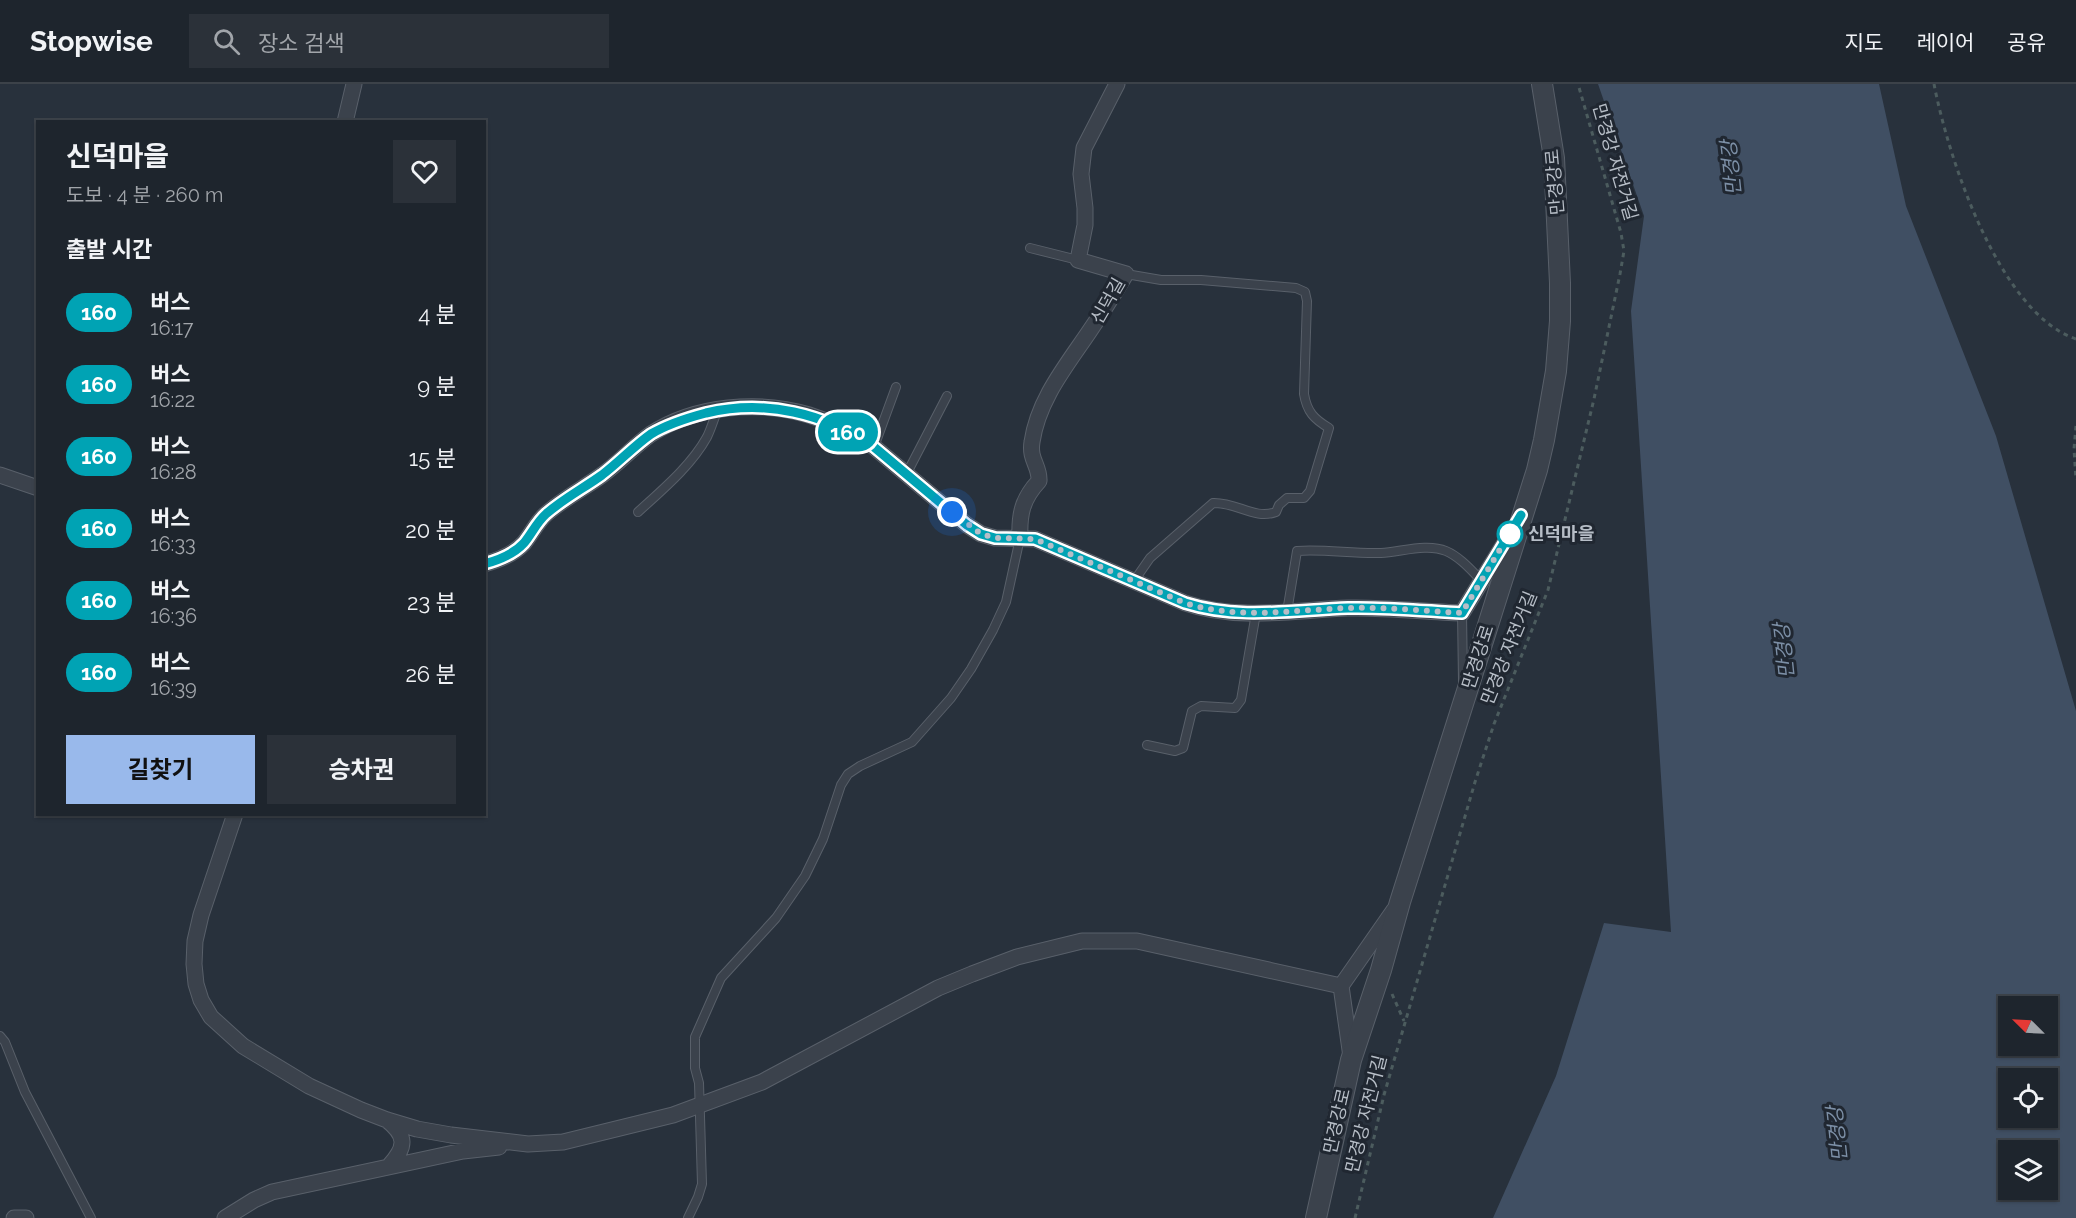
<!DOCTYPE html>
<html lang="ko">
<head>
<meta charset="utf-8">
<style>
  body { margin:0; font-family:Raleway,"Noto Sans KR",sans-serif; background:#2b3139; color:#f1f3f6; height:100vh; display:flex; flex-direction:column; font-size:22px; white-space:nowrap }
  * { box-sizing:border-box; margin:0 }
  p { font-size:20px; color:#a1a5aa }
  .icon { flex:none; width:33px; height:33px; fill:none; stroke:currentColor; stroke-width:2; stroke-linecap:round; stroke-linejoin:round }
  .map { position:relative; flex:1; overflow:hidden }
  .panel { position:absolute; left:36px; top:36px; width:450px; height:696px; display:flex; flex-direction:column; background:#1e252d; border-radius:0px; box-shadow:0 2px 4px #0004,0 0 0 2px #3c4249 }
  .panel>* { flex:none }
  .badge { padding:0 12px; border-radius:20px; font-size:21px; line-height:39px }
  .needle { width:39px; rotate:294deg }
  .buttons { position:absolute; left:1998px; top:912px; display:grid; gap:12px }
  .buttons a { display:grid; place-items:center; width:60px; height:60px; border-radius:0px; background:#1e252d; box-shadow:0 2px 4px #0004,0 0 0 2px #3c4249; font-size:30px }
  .you { position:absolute; width:30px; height:30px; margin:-15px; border:4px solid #fff; border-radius:50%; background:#1a73e8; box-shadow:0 0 0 9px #1a73e833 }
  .map>.badge { position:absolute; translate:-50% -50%; box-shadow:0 0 0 3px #fff }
  h2 { padding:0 30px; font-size:22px; line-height:54px }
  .round { display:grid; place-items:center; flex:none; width:63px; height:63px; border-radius:0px; background:#2b3139 }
  .head { display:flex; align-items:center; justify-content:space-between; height:102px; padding:0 30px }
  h1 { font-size:28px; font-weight:700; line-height:45px }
  .cta { display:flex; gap:12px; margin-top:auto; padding:12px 30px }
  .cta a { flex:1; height:69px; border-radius:0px; background:#99b9eb; color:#111; font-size:24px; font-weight:700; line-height:69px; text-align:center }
  .cta a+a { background:#2b3139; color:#f1f3f6 }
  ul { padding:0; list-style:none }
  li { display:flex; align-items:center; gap:18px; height:72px; padding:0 30px }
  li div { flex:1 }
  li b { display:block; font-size:22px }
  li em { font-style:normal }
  li .badge { min-width:66px; font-weight:700; text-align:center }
  header { display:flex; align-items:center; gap:36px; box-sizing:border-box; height:84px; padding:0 30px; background:#1e252d; border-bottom:2px solid #3c4249 }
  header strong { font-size:28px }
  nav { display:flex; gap:33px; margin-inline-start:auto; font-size:21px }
  .search { width:420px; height:54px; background:#2b3139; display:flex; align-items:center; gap:15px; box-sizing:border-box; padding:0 21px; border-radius:0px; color:#a1a5aa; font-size:22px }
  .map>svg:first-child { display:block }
</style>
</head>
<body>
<header>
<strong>Stopwise</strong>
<div class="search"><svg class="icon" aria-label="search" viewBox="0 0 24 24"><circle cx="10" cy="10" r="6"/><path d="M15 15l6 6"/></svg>장소 검색</div>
<nav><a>지도</a><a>레이어</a><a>공유</a></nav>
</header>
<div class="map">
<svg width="2076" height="1134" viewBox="0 0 2076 1134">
  <rect width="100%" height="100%" fill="#28313c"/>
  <!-- water -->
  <path fill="#404f63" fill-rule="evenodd" d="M 1598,0 L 1879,0 L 1906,122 L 1996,352 L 2076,627 L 2076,1134 L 1493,1134 L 1556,992 L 1604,839 L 1671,848 L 1631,227 L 1644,132 ZM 2008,922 L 2048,922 L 2048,962 L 2008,962 ZM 2008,994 L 2048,994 L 2048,1034 L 2008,1034 ZM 2008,1066 L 2048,1066 L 2048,1106 L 2008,1106 Z"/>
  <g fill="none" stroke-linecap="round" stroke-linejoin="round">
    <defs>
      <path id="service" d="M 1030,164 L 1078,176
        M 1126,190 L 1161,196 L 1201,196 L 1296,204 L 1305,208 L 1307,217 L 1304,310 C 1307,328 1314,335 1329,344 L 1310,407 L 1304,414 L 1287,414 L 1279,421 L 1276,428 C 1254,436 1237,418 1213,419 L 1150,474 L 1134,497
        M 874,363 L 896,303
        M 907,389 L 947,312
        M 638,428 C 662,406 691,382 707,353 C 711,345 714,335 717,327
        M 1287,528 L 1297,467 C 1325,465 1353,470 1381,469 C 1401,468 1427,459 1446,467 C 1460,473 1471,486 1482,497
        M 1462,529 L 1463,597
        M 1147,661 L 1175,667 L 1183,664 L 1192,627 L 1201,622 L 1235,624 L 1241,616 L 1256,529
        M 0,952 L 5,958 L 25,1008 L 91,1134
        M 688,1134 L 698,1113 L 702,1100 L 699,999 L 695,984 L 695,953 L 721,894 L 776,834 L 805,792 L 823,755 L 841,701 L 848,690 L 860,682 L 912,658 L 951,614 L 971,585 L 993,546 L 1006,518 L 1020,454"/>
      <path id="minor" d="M 345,38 L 354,0
        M 0,391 L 38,404
        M 1020,454 C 1019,431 1022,415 1039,397 C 1040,382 1029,376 1032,358 C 1038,316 1066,282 1089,248 C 1102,229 1114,210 1126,190 L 1078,176 L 1085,141 L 1085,124 L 1081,90 L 1084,64 L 1117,0
        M 484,480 C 499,476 514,470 524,459 C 532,449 537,438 546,430 C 563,415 584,404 602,391 C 619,379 634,362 651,350 C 696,321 759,316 809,331 C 832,338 855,350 874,363 L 967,441 L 981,450 L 995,454 L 1035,455 L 1185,519 C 1238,537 1294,526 1348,524 C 1386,523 1425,528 1462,529 L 1514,444
        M 235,730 L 201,831 L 195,857 L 194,880 L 196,900 L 201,916 L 211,933 L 243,962 L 309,1002 L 361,1026 L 387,1036 L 417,1045 L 451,1051 L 528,1060 L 563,1058 L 673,1031 L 762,998 L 938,904 L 972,890 L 1017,873 L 1082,857 L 1137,857 L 1341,902
        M 1351,973 L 1341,902 L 1394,826
        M 387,1036 C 407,1052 406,1063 390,1081
        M 14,1134 L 26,1134
        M 225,1134 L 254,1116 L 272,1108 L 463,1067 L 499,1063"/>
      <path id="tertiary" d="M 1316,1134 L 1351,976 L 1381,886 L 1400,818 L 1482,560 L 1537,386 L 1544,356 L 1556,287 L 1560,237 L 1560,199 L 1554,74 L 1542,0"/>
    </defs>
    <!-- service casing -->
    <use href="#service" stroke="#59606a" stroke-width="10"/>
    <!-- minor casing -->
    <use href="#minor" stroke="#59606a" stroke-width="17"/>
    <!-- tertiary casing -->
    <use href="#tertiary" stroke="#59606a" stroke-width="22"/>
    <!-- path -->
    <path stroke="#4c5c5e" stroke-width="3" stroke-dasharray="4.5 4.5" stroke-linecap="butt" d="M 1934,0 C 1948,73 1999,229 2076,255
      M 2076,342 L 2074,365 L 2076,396
      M 1392,910 L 1404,937
      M 1355,1134 L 1384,1011 L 1475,698 L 1494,640 L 1548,506 L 1594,315 L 1620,190 L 1624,167 L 1621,149 L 1578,0"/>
    <!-- service -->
    <use href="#service" stroke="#3b424c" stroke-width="8"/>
    <!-- minor -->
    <use href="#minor" stroke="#3b424c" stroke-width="15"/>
    <!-- tertiary -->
    <use href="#tertiary" stroke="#3b424c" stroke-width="20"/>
  </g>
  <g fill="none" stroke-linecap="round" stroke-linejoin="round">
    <defs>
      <path id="line" d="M 484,480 C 499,476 514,470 524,459 C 532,449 537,438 546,430 C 563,415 584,404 602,391 C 619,378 634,362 651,350 C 668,340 687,334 706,329 C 766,315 824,329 874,363 L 967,441 L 981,450 L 995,454 L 1035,455 L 1185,519 C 1238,536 1293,526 1348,524 C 1386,523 1425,527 1462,529 L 1521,431"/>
    </defs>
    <!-- line casing -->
    <use href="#line" stroke="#fff" stroke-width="14"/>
    <!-- line -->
    <use href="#line" stroke="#00a3b4" stroke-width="9"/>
    <!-- walk -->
    <path stroke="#b7bec7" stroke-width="6" stroke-dasharray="0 10.8" d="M 952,428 L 981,450 L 995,454 L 1035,455 L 1185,519 C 1238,536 1293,526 1348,524 C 1386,523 1425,527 1462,529 L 1511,447 L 1510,450"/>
  </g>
  <!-- markers -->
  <circle fill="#fff" stroke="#00a3b4" stroke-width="3" cx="1510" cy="450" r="12"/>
  <g text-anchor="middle" stroke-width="6" stroke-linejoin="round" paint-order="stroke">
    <!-- street labels -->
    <g font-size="18" fill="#b7bec7" stroke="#202731">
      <text transform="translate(1615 78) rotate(74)" y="6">만경강 자전거길</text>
      <text transform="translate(1555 98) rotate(-95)" y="6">만경강로</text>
      <text transform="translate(1108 217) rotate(-60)" y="6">신덕길</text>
      <text transform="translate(1509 564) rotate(-68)" y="6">만경강 자전거길</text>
      <text transform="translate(1478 573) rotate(-72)" y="6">만경강로</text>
      <text transform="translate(1366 1030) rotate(-76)" y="6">만경강 자전거길</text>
      <text transform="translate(1337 1037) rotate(-77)" y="6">만경강로</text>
    </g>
    <!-- stop labels -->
    <g font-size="18" font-weight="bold" fill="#b7bec7" stroke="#202731" text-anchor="start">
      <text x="1528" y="456">신덕마을</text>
    </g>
    <!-- water labels -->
    <g font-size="20" font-style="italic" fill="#7c8fa6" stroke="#202731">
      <text transform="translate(1731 84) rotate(-96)" y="7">만경강</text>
      <text transform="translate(1784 567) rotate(-96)" y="7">만경강</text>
      <text transform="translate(1837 1050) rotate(-96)" y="7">만경강</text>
    </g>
  </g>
</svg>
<div class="buttons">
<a><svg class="needle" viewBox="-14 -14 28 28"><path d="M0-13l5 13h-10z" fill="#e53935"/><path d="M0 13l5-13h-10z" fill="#a1a5aa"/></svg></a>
<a><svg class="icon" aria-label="locate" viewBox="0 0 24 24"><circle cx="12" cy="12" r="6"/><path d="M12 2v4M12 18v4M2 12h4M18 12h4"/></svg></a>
<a><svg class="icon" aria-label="layers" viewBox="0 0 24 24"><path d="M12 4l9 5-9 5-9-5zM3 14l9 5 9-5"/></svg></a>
</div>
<div class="you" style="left:952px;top:428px"></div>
<b class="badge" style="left:848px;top:348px;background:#00a3b4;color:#fff">160</b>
<section class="panel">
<div class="head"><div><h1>신덕마을</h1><p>도보 · 4 분 · 260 m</p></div><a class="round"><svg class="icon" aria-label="heart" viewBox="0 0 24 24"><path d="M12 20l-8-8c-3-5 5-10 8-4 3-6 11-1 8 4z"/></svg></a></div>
<h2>출발 시간</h2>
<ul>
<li><span class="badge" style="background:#00a3b4;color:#fff">160</span><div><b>버스</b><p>16:17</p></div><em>4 분</em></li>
<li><span class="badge" style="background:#00a3b4;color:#fff">160</span><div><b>버스</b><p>16:22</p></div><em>9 분</em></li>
<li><span class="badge" style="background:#00a3b4;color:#fff">160</span><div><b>버스</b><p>16:28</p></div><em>15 분</em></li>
<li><span class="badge" style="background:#00a3b4;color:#fff">160</span><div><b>버스</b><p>16:33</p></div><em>20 분</em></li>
<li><span class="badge" style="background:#00a3b4;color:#fff">160</span><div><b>버스</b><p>16:36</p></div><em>23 분</em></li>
<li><span class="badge" style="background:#00a3b4;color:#fff">160</span><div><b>버스</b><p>16:39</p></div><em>26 분</em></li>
</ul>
<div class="cta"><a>길찾기</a><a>승차권</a></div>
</section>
</div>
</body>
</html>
